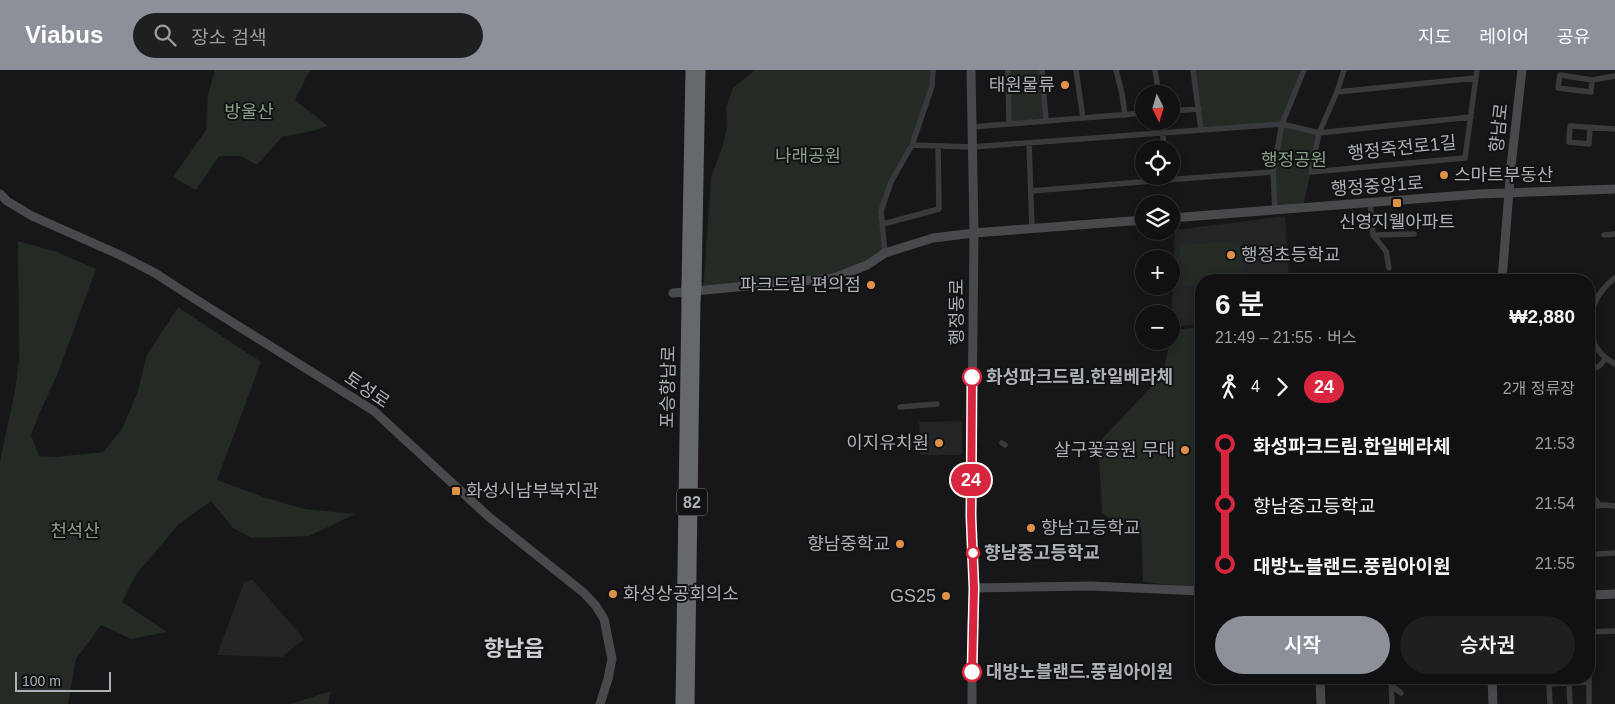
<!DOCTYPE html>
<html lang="ko">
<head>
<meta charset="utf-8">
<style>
  body { margin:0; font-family:Helvetica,"Noto Sans KR",sans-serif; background:#1e1f21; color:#f1f3f6; height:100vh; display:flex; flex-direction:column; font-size:19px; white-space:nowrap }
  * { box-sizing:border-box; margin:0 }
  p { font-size:16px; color:#9c9da0 }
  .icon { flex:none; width:28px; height:28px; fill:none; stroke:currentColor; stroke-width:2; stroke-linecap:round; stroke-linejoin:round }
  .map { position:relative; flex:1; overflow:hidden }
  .details { position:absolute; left:1195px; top:204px; width:400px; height:410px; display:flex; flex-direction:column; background:#111113; border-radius:20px; box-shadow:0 2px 8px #0003,0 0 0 1px #303133 }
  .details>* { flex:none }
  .badge { padding:0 10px; border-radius:16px; font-size:18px; line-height:32px }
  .needle { width:32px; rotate:175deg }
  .tools { position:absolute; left:1135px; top:15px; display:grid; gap:10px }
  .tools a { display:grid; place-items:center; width:45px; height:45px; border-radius:50%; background:#111113; box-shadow:0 2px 8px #0003,0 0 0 1px #303133; font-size:25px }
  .scale { position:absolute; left:15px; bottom:12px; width:96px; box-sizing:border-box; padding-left:5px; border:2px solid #abb1b7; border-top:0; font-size:14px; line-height:18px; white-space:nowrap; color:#abb1b7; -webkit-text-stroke:4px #121214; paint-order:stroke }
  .map>.badge { position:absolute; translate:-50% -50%; box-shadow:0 0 0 2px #fff }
  .legs { display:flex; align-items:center; gap:8px; height:55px; padding:0 20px; font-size:16px }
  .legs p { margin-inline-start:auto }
  .headline { display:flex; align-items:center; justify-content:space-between; height:85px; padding:0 20px }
  h1 { font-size:28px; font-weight:600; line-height:38px }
  .cta { display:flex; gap:10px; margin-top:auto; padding:10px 20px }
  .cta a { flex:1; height:58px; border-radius:30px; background:#8c9099; color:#fff; font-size:20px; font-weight:600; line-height:58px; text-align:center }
  .cta a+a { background:#1e1f21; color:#f1f3f6 }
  ul { padding:0 20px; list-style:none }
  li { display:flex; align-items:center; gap:18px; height:60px; font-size:19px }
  li i { display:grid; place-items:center; width:8px; height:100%; margin:0 6px; background:currentColor }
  li i::after { content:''; width:12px; height:12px; margin:-6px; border:4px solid; border-radius:50%; background:#111113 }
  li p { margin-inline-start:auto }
  li:first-child i { background:linear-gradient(#0000 50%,currentColor 0) }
  li:last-child i { background:linear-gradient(currentColor 50%,#0000 0) }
  header { display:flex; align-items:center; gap:30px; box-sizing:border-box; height:70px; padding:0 25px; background:#8c9099; color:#fff }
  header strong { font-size:24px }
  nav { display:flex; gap:28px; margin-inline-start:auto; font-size:18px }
  .search { width:350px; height:45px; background:#1e1f21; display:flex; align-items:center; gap:12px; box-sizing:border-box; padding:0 18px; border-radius:28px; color:#9c9da0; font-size:19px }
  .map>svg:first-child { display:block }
</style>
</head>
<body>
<header>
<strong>Viabus</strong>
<div class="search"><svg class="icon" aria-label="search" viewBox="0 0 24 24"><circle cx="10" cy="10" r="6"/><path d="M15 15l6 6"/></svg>장소 검색</div>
<nav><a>지도</a><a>레이어</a><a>공유</a></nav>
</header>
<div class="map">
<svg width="1615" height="634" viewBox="0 0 1615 634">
  <rect width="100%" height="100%" fill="#171719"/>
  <!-- built -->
  <path fill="#232426" d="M 1285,146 L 1289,210 L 1201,210 L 1201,254 L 1171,257 L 1175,160 Z
    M 962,351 L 962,385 L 920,385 L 919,352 Z
    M 253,510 L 304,569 L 282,587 L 217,585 L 244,512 Z"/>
  <!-- green -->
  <path fill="#242a24" d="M 215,0 L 310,0 L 295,30 L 328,56 L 312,61 L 282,67 L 257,95 L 241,86 L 219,86 L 196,120 L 173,107 L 206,60 L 208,25 Z
    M 755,0 L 933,0 L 932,16 L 903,90 L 881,141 L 885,183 L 848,203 L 703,221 L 711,107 L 723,75 L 727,56 L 726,37 L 733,18 Z
    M 1008,0 L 1042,0 L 1046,51 L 1009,54 Z
    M 1193,0 L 1304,0 L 1282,54 L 1319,63 L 1303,138 L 1275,140 L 1273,102 L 1282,55 L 1201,60 Z
    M 18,171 L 57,182 L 96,199 L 58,303 L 40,342 L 31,365 L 39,386 L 57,387 L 103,382 L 122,359 L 137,324 L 147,285 L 178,237 L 261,292 L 217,410 L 266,428 L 305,439 L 355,444 L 309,466 L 252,468 L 233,458 L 211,431 L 178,455 L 135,506 L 122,532 L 167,562 L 131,569 L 101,555 L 76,589 L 68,634 L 0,634 L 0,392 L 15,320 L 19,290 Z
    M 1241,171 L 1245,210 L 1201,210 L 1201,215 L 1183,216 L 1179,175 Z
    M 1201,257 L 1201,518 L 1143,512 L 1141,457 L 1109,448 L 1102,443 L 1098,373 L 1162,306 L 1173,260 Z
    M 331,621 L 328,634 L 291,634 Z"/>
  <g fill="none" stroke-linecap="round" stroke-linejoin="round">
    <!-- street -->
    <path stroke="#393a3d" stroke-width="5.5" d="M 1008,0 L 1009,54
      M 1042,0 L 1046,51
      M 1076,0 L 1083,48
      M 1116,0 L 1122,24 L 1125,45
      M 1155,0 L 1159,24
      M 1193,0 L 1201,60
      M 1344,0 L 1337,22 L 1319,63 L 1311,102 L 1465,88 L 1477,0
      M 1592,10 L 1591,22 L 1558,18 L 1560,5 L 1592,10 L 1615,6
      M 1337,22 L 1476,8
      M 1171,41 L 1199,39
      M 1162,51 L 1164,79
      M 972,57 L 1144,43
      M 1590,58 L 1589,74 L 1569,72 L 1570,56 L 1615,59
      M 1029,73 L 1032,158
      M 912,75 L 972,77 L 1282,54 L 1319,63 L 1471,47
      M 1165,108 L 1165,110 L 1273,102
      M 1031,121 L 1165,110
      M 1370,133 L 1373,165 L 1386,181 L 1389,198
      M 1275,140 L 1273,102 L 1282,54 L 1304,0
      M 883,154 L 939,139 L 938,76
      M 1373,165 L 1414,164
      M 1604,165 L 1615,164
      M 885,183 L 881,141 L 891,112 L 912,75 L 932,16 L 933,0
      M 1615,208 C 1598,221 1589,238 1592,259 C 1593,264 1593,270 1595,275 C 1599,283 1608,290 1615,294
      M 1589,299 C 1598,299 1601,295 1606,288
      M 900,337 L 937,334
      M 1002,373 L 1005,375
      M 1589,420 L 1599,435
      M 1589,437 L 1604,435 L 1615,436
      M 1598,484 L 1615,483
      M 1589,562 L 1615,561
      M 1589,603 L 1589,634
      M 1391,608 L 1392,634
      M 1569,613 L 1570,634
      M 1391,615 L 1401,623
      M 1550,634 L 1549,614 L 1589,612"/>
    <!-- secondary -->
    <path stroke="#47494d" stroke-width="9" d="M 971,0 L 974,163 L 971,447 L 974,518 L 972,554 L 972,634
      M 0,124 L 7,131 L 32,146 L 120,185 L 155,203 L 195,229 L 374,341 L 489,447 L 584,523 L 596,536 L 604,549 L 612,589 L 608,609 L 600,634
      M 1171,148 L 1479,124 L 1615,119
      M 1502,210 L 1511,96 L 1522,0
      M 673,223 L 834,208 L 867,195 L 885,183 L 933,168 L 974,163 L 1144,150
      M 974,518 L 1091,516 L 1201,521
      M 1589,525 L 1615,524
      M 1320,608 L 1321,634
      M 1492,608 L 1493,634"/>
    <!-- highway -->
    <path stroke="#65696e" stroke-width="11" d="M 696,215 L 700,0
      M 687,216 L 691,0
      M 681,634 L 687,231
      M 689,634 L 695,230"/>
    <!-- highway-bridge -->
    <path stroke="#65696e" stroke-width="11" d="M 687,216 L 687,231
      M 695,230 L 696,215"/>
  </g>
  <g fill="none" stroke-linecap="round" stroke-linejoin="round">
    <defs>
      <path id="line-1" d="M 972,602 L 974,518 L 971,447 L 972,307"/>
    </defs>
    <!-- line-1 casing -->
    <use href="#line-1" stroke="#fff" stroke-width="11"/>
    <!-- line-1 -->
    <use href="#line-1" stroke="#d7263d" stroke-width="8"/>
  </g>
  <!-- markers -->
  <g fill="#e09148" stroke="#121214" stroke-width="2">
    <circle cx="1065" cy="15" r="5"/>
    <circle cx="1444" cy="105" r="5"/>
    <rect x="1392" y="128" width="10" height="10" rx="2.5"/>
    <circle cx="1231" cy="185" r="5"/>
    <circle cx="871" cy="215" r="5"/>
    <circle cx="939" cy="373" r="5"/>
    <circle cx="1185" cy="380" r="5"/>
    <rect x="451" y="416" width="10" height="10" rx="2.5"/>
    <circle cx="1031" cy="458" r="5"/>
    <circle cx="900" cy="474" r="5"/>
    <circle cx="613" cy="524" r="5"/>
    <circle cx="946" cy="526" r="5"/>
  </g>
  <g fill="#fff" stroke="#d7263d" stroke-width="2.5">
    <circle cx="972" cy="307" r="9"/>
    <circle cx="973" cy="483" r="6"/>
    <circle cx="972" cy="602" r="9"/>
  </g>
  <g text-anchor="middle" stroke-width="4" stroke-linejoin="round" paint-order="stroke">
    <!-- shield labels -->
    <rect fill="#121214" stroke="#7d8186" stroke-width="1" x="677" y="418.5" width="30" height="27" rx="4"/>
    <g font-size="16" font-weight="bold" fill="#abb1b7">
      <text x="692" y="438">82</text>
    </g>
    <!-- poi labels -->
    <g font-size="18" fill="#abb1b7" stroke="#121214" text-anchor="end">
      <text x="1055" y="21">태원물류</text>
      <text x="1454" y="111" text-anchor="start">스마트부동산</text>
      <text x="1397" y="158" text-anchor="middle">신영지웰아파트</text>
      <text x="1241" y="191" text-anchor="start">행정초등학교</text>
      <text x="861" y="221">파크드림 편의점</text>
      <text x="929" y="379">이지유치원</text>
      <text x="1175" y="386">살구꽃공원 무대</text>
      <text x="466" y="427" text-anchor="start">화성시남부복지관</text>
      <text x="1041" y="464" text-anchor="start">향남고등학교</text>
      <text x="890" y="480">향남중학교</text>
      <text x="623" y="530" text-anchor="start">화성상공회의소</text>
      <text x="936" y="532">GS25</text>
    </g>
    <!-- park labels -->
    <g font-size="18" fill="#87a084" stroke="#121214">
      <text x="249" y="48">방울산</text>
      <text x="808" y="92">나래공원</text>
      <text x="1294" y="96">행정공원</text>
      <text x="75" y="467">천석산</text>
    </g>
    <!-- street labels -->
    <g font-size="18" fill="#abb1b7" stroke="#121214">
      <text transform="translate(1499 58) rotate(-84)" y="6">향남로</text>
      <text transform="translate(1402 78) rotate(-6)" y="6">행정죽전로1길</text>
      <text transform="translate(1377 116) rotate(-4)" y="6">행정중앙1로</text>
      <text transform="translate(957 242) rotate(-90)" y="6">행정동로</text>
      <text transform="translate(668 317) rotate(-89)" y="6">포승향남로</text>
      <text transform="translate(367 320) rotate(34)" y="6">토성로</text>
    </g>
    <!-- stop labels -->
    <g font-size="18" font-weight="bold" fill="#abb1b7" stroke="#121214" text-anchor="start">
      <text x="986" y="313">화성파크드림.한일베라체</text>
      <text x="984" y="489">향남중고등학교</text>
      <text x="986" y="608">대방노블랜드.풍림아이원</text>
    </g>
    <!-- district labels -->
    <g font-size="22" font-weight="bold" fill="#cbcfd4" stroke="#121214">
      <text x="514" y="586">향남읍</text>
    </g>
  </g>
</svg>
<div class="tools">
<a><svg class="needle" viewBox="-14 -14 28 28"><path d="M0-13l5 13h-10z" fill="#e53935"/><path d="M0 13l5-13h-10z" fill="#9c9da0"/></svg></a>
<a><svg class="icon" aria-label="locate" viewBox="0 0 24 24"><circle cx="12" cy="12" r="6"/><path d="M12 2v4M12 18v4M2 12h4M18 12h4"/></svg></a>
<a><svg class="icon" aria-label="layers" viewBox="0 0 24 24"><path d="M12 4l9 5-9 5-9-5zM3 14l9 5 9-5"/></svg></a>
<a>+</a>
<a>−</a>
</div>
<div class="scale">100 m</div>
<b class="badge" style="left:971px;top:410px;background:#d7263d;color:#fff">24</b>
<section class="details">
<div class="headline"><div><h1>6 분</h1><p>21:49 – 21:55 · 버스</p></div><b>₩2,880</b></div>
<div class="legs"><svg class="icon" aria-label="walk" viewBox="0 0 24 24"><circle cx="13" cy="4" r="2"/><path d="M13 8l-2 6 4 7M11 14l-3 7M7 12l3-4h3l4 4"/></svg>4<svg class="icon" aria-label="forward" viewBox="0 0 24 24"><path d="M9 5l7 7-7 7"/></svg><b class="badge" style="background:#d7263d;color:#fff">24</b><p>2개 정류장</p></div>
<ul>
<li><i style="color:#d7263d"></i><b>화성파크드림.한일베라체</b><p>21:53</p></li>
<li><i style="color:#d7263d"></i><span>향남중고등학교</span><p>21:54</p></li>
<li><i style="color:#d7263d"></i><b>대방노블랜드.풍림아이원</b><p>21:55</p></li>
</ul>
<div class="cta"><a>시작</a><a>승차권</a></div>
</section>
</div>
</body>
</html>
